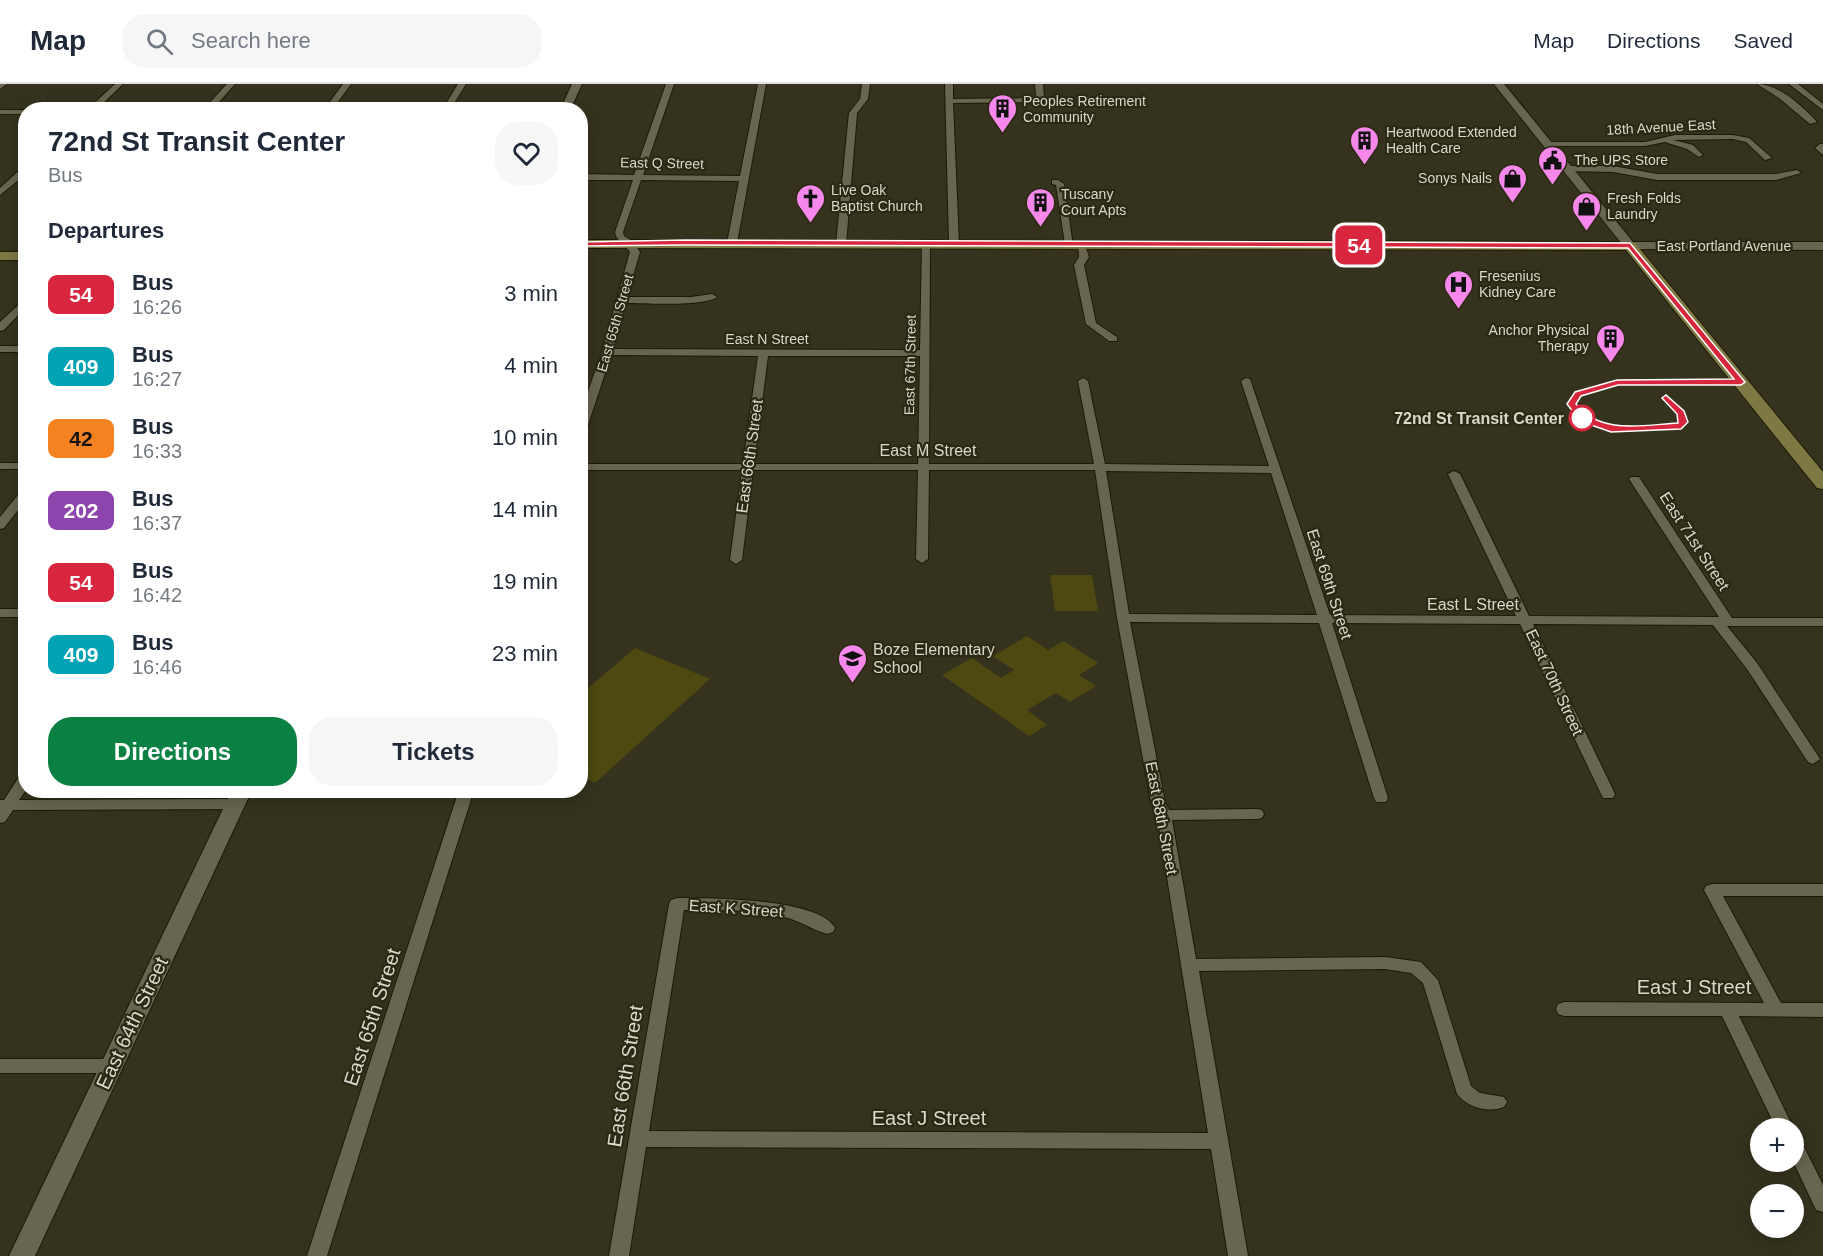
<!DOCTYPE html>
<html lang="en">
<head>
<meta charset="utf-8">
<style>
  body { margin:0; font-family:Helvetica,sans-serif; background:#f6f6f7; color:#1f2937; height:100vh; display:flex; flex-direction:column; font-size:22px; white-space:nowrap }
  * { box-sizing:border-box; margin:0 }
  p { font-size:20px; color:#747a83 }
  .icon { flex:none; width:33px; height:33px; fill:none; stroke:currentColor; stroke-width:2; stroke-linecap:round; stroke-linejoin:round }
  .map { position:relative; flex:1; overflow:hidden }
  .details { position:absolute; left:18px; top:18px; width:570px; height:696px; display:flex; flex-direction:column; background:#fff; border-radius:24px; box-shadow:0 3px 15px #0003 }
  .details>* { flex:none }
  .badge { padding:0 12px; border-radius:9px; font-size:21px; line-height:39px }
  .fabs { position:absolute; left:1750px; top:1034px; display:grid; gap:12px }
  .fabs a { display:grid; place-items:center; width:54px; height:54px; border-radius:50%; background:#fff; box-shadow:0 3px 15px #0003; font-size:30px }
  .map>.badge { position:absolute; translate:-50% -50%; box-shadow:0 0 0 3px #fff }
  h2 { padding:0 30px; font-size:22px; line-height:54px }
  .round { display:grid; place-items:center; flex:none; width:63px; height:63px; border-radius:24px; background:#f6f6f7 }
  .head { display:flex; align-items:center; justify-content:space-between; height:102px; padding:0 30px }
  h1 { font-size:28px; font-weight:700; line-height:45px }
  .primary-button { display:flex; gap:12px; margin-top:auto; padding:12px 30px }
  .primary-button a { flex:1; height:69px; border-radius:24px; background:#0b8043; color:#fff; font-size:24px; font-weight:700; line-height:69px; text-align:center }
  .primary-button a+a { background:#f6f6f7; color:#1f2937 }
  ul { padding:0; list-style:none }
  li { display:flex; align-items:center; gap:18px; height:72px; padding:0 30px }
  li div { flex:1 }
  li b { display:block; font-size:22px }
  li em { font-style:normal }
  li .badge { min-width:66px; font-weight:700; text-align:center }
  header { display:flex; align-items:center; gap:36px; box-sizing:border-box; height:84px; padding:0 30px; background:#fff; border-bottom:2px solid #e0e1e3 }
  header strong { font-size:28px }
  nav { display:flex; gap:33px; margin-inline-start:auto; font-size:21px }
  .search { width:420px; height:54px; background:#f6f6f7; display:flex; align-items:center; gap:15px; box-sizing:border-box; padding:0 21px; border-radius:24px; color:#747a83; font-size:22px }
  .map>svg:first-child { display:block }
</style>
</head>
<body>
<header>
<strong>Map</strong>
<div class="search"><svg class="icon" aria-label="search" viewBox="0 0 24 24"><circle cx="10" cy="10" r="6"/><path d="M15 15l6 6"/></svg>Search here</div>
<nav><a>Map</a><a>Directions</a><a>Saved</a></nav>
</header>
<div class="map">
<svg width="1823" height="1172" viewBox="0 0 1823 1172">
  <rect width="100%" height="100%" fill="#35331e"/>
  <!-- green -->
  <path fill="#4e4910" d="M 1050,491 L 1092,491 L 1098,527 L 1055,527 Z
    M 1027,552 L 1048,566 L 1064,557 L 1098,579 L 1079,591 L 1096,602 L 1070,618 L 1056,609 L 1027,626 L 1047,641 L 1029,652 L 942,591 L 972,574 L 1001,594 L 1014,586 L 993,572 Z
    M 635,564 L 710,595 L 595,699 L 581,692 L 581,610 Z"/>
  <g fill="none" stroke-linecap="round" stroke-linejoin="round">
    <defs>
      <path id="street" d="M 0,0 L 7,0 L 0,5 Z
        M 115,0 L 123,0 L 96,26 L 87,26 Z
        M 227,0 L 235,0 L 212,26 L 203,26 Z
        M 343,0 L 351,0 L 332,26 L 324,26 Z
        M 458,0 L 466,0 L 450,26 L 442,26 Z
        M 666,0 L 674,0 L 643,91 L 740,92 L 758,0 L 766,0 L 737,159 L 732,162 L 727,159 L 739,97 L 641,96 L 623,148 L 624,152 L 632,157 L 640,168 L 627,213 L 691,213 L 712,210 L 717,213 C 702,223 646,219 626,219 L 613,265 L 920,266 L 922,160 L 930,158 L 929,380 L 1094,380 L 1078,297 L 1083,294 L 1088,297 L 1105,380 L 1269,382 L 1241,297 L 1246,294 L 1250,295 L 1330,531 L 1516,532 L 1448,390 L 1454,387 L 1460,390 L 1529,532 L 1719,533 L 1629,395 L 1631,393 L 1639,393 L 1732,534 L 1823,534 L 1823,542 L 1727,542 L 1757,579 L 1820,675 L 1813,680 L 1808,678 L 1747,585 L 1713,541 L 1533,540 L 1615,710 L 1613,714 L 1603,714 L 1601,710 L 1520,540 L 1332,539 L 1388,714 L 1386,718 L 1376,718 L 1374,714 L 1319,539 L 1130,538 L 1165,718 L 1169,726 L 1257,725 L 1262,726 L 1264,730 L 1262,734 L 1257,735 L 1172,736 L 1196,875 L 1385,873 L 1421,878 L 1438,896 L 1471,1002 L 1480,1009 L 1504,1013 L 1507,1018 L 1504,1023 C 1488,1029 1468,1024 1457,1010 L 1423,899 L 1411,889 L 1385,885 L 1199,887 L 1248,1172 L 1228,1172 L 1211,1065 L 646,1063 L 629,1172 L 609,1172 L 669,820 L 671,816 L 677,814 C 708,814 819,814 835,844 L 833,848 L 827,850 C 813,846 802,838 788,834 C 754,825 719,826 684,826 L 649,1047 L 1208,1049 L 1157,731 L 1151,718 L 1117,534 L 1095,386 L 929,386 L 928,475 L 922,479 L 916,475 L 918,386 L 753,386 L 742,476 L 736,480 L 730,476 L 742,386 L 580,386 L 580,380 L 743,380 L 758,272 L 611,271 L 586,347 L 580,350 L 580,330 L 602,268 L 630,168 C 625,160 616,157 615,148 L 633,96 L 580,96 L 580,90 L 634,91 ZM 768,272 L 920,272 L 918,380 L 754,380 ZM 1106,387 L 1271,389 L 1317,531 L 1129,530 Z
        M 862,0 L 870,0 L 868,15 L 857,29 L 846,160 L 841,163 L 836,160 L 849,29 L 860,15 Z
        M 945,0 L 953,0 L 953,15 L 1033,14 L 1036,12 L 1035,0 L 1043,0 L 1044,13 L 1034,18 L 953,19 L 959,160 L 954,163 L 949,160 Z
        M 1757,0 C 1779,0 1803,23 1817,38 L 1810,40 L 1779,14 Z
        M 1789,0 L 1798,0 L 1823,20 L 1823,26 Z
        M 0,26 L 26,26 L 26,30 L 0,30 Z
        M 1675,51 L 1733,51 L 1749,54 L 1772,74 L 1765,76 L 1746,58 L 1733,55 L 1673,56 L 1693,61 L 1703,71 L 1699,73 L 1687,65 L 1665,58 L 1645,62 L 1547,62 L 1543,60 L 1547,58 L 1645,58 Z
        M 1820,60 L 1823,60 L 1823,71 L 1815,64 Z
        M 1567,82 L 1613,82 L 1657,90 L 1776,90 L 1797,86 L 1801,89 L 1776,96 L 1657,96 L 1613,88 L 1564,87 L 1564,83 Z
        M 23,83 L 26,83 L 26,90 L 0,111 L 0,104 Z
        M 1052,96 L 1058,96 L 1064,100 L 1073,162 L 1065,160 L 1056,101 L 1052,100 Z
        M 1078,158 L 1084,158 L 1089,173 L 1084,181 L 1096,239 L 1117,253 L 1117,257 L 1109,257 L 1086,240 L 1074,181 L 1079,173 Z
        M 26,214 L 26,223 L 4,246 L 0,247 L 0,238 Z
        M 0,262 L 26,262 L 26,268 L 0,268 Z
        M 0,379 L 26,379 L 26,385 L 0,385 Z
        M 26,405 L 26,416 L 4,444 L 0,445 L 0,433 L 22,406 Z
        M 0,525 L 26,525 L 26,533 L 0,533 Z
        M 26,689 L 26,706 L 19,716 L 235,715 L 240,716 L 242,720 L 240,724 L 235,725 L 13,726 L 5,738 L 0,739 L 0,716 L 4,716 L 21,690 Z
        M 459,706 L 474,706 L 327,1172 L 307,1172 Z
        M 1712,800 L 1823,800 L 1823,812 L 1723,812 L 1781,919 L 1823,919 L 1823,933 L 1739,932 L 1791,1039 L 1794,1044 L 1776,1044 L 1722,932 L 1564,932 L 1558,930 L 1556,925 L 1558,920 L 1564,918 L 1764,919 L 1704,806 L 1706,802 Z
        M 0,975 L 112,975 L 118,977 L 121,982 L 118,987 L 112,989 L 0,989 Z
        M 1794,1053 L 1800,1055 L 1823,1101 L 1823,1128 L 1816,1126 L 1793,1077 Z"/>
      <path id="secondary" d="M 572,0 L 582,0 L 570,26 L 560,26 Z
        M 1494,0 L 1504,0 L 1633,158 L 1823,158 L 1823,166 L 1626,165 Z
        M 232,706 L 252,706 L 35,1172 L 9,1172 Z"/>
      <path id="primary" d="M 580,156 L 1630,158 L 1635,159 L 1823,388 L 1823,405 L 1817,404 L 1626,166 L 580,164 Z
        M 0,168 L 26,168 L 26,176 L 0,176 Z"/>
    </defs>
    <!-- street casing -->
    <use href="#street" stroke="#1c1a06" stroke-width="2"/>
    <!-- secondary casing -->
    <use href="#secondary" stroke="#1c1a06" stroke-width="2"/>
    <!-- primary casing -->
    <use href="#primary" stroke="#1c1a06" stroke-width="2"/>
    <!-- street -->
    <use href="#street" fill="#686650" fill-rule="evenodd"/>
    <!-- secondary -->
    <use href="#secondary" fill="#686650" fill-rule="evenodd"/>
    <!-- primary -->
    <use href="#primary" fill="#7e7943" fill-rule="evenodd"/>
  </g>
  <!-- line -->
  <path fill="#d7263d" stroke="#fff" stroke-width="1.5" d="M 685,156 L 1630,159 L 1745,298 L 1741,301 L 1618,301 L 1581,312 L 1576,320 C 1601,351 1642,341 1678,339 L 1677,330 L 1662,314 L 1666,311 L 1684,327 L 1688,338 L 1681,345 L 1611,348 L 1580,337 L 1567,320 L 1575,308 L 1617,296 L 1734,295 L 1628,164 L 685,161 L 580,162 L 577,160 L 580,158 Z"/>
  <!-- icons -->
  <defs>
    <symbol id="building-pin" viewBox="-11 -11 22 30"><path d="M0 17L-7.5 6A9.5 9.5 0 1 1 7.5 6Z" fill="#f788eb" stroke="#2b2914"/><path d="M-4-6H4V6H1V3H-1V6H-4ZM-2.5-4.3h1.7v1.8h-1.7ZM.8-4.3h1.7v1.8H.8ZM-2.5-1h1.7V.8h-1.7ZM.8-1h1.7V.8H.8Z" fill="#111"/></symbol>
    <symbol id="civic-pin" viewBox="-11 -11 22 30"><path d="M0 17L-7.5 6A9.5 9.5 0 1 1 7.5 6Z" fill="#f788eb" stroke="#2b2914"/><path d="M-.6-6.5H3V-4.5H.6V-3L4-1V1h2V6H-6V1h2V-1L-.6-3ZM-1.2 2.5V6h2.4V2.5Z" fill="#111"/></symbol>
    <symbol id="shop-pin" viewBox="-11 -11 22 30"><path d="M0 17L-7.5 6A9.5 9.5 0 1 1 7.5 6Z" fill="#f788eb" stroke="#2b2914"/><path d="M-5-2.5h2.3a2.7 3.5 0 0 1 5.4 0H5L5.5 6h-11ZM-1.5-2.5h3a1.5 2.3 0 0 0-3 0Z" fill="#111"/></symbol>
    <symbol id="church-pin" viewBox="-11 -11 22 30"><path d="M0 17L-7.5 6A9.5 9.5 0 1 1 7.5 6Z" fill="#f788eb" stroke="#2b2914"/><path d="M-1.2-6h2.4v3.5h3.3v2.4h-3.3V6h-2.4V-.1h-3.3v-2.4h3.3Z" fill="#111"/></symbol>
    <symbol id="hospital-pin" viewBox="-11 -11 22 30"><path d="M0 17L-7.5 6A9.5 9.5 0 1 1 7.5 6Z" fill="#f788eb" stroke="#2b2914"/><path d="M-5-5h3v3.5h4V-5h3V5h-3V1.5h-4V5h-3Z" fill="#111"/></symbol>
    <symbol id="school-pin" viewBox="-11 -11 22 30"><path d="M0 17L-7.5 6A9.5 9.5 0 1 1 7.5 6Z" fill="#f788eb" stroke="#2b2914"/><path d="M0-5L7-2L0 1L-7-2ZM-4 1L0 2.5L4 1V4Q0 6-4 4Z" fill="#111"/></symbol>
  </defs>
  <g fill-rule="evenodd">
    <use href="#building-pin" x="986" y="8" width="33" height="45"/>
    <use href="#building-pin" x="1348" y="40" width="33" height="45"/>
    <use href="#civic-pin" x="1536" y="60" width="33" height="45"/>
    <use href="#shop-pin" x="1496" y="78" width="33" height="45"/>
    <use href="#church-pin" x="794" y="98" width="33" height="45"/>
    <use href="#building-pin" x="1024" y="102" width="33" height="45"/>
    <use href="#shop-pin" x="1570" y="106" width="33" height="45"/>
    <use href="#hospital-pin" x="1442" y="184" width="33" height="45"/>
    <use href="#building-pin" x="1594" y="238" width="33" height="45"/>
    <use href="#school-pin" x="836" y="558" width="33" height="45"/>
  </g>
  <!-- markers -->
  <circle fill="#fff" stroke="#d7263d" stroke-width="3" cx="1582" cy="334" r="12"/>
  <g text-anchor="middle" stroke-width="4.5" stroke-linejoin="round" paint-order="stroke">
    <!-- far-poi labels -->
    <g font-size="14" fill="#d8d8cb" stroke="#2b2914" text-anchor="start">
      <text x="1023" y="22">Peoples Retirement<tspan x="1023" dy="16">Community</tspan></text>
      <text x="1386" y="53">Heartwood Extended<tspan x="1386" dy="16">Health Care</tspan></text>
      <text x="1574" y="81">The UPS Store</text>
      <text x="1492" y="99" text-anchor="end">Sonys Nails</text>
      <text x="831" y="111">Live Oak<tspan x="831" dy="16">Baptist Church</tspan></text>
      <text x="1061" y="115">Tuscany<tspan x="1061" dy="16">Court Apts</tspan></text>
      <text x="1607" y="119">Fresh Folds<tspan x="1607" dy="16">Laundry</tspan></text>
      <text x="1479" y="197">Fresenius<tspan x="1479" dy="16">Kidney Care</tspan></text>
      <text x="1589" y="251" text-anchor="end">Anchor Physical<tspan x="1589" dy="16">Therapy</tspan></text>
    </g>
    <!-- far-street labels -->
    <g font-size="14" fill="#d8d8cb" stroke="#2b2914">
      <text transform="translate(1661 43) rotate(-3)" y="5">18th Avenue East</text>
      <text transform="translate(662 79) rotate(1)" y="5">East Q Street</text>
      <text x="1724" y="167">East Portland Avenue</text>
      <text transform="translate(615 239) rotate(-74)" y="5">East 65th Street</text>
      <text x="767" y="260">East N Street</text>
      <text transform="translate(910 281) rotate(-89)" y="5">East 67th Street</text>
    </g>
    <!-- stop labels -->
    <g font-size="16" font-weight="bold" fill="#d8d8cb" stroke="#2b2914" text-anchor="end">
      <text x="1564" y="340">72nd St Transit Center</text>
    </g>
    <!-- street labels -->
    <g font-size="16" fill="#d8d8cb" stroke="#2b2914">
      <text x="928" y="372">East M Street</text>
      <text transform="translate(749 372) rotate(-82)" y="6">East 66th Street</text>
      <text transform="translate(1695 457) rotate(57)" y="6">East 71st Street</text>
      <text transform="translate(1330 500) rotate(72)" y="6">East 69th Street</text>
      <text x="1473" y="526">East L Street</text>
      <text transform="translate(1555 598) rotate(65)" y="6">East 70th Street</text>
      <text transform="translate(1162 734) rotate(79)" y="6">East 68th Street</text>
      <text transform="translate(736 824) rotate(4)" y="6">East K Street</text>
    </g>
    <!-- poi labels -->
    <g font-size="16" fill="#d8d8cb" stroke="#2b2914" text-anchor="start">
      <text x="873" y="571">Boze Elementary<tspan x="873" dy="18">School</tspan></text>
    </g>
    <!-- near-street labels -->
    <g font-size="20" fill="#d8d8cb" stroke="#2b2914">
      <text x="1694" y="910">East J Street</text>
      <text transform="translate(372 933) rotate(-72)" y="7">East 65th Street</text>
      <text transform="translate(132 939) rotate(-65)" y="7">East 64th Street</text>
      <text transform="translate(625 992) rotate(-81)" y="7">East 66th Street</text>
      <text x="929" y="1041">East J Street</text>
    </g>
  </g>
</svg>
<div class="fabs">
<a>+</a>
<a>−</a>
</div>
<b class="badge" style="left:1359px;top:161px;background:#d7263d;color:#fff">54</b>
<section class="details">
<div class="head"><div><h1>72nd St Transit Center</h1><p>Bus</p></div><a class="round"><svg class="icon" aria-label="heart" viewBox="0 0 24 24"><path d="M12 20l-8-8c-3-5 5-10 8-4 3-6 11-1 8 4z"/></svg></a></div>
<h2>Departures</h2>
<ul>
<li><span class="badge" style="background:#d7263d;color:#fff">54</span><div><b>Bus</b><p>16:26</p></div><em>3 min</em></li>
<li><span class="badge" style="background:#00a3b4;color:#fff">409</span><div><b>Bus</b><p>16:27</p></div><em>4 min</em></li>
<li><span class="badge" style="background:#f58220;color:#111">42</span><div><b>Bus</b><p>16:33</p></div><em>10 min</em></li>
<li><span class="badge" style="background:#8e44ad;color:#fff">202</span><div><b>Bus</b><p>16:37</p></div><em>14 min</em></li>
<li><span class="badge" style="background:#d7263d;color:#fff">54</span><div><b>Bus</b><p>16:42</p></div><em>19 min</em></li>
<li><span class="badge" style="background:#00a3b4;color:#fff">409</span><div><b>Bus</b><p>16:46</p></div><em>23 min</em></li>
</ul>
<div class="primary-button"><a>Directions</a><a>Tickets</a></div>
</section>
</div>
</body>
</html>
